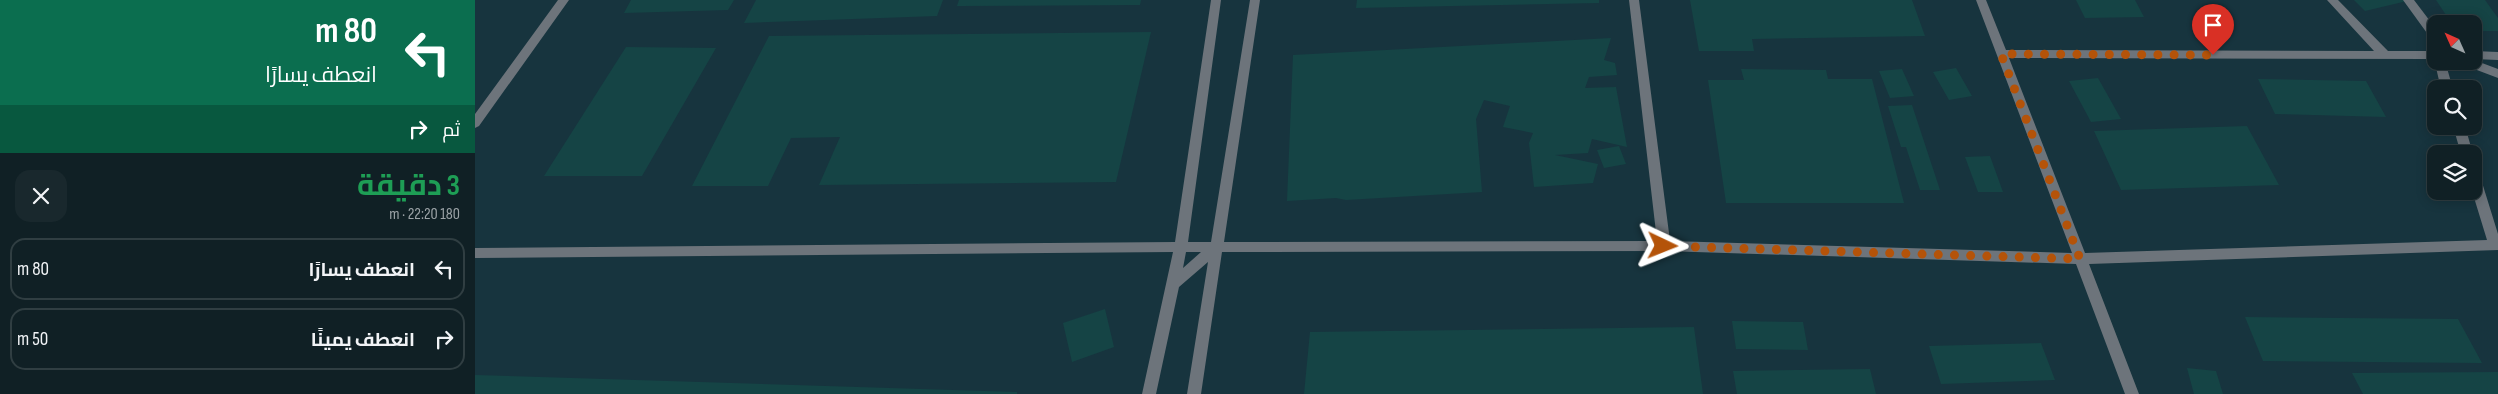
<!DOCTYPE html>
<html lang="ar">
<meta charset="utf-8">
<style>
body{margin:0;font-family:"Sofia Sans Condensed",Cairo,sans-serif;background:#19282d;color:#f1f3f6;direction:rtl;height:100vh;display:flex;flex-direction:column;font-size:19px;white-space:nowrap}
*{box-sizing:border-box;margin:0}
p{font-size:16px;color:#9ca3a7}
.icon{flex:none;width:28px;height:28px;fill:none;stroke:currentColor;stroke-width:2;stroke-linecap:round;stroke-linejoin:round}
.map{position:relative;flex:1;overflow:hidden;direction:ltr}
.drawer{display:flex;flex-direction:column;background:#102025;width:475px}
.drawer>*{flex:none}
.top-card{background:#0b6e4f;color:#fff;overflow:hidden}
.needle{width:32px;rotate:315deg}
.tools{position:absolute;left:1952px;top:15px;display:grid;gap:10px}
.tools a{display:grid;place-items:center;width:55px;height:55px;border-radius:10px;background:#102025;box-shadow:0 2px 12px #0003,0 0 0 1px #303e42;font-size:25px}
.pin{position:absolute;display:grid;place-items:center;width:42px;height:42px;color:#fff;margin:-51px -21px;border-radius:50% 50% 50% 0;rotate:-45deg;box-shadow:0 0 5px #0007}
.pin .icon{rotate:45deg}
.me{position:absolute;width:55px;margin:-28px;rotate:92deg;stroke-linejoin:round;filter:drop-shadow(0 0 4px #0008)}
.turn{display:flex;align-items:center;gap:18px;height:105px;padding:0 15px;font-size:22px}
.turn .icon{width:65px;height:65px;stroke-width:2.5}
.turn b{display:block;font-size:35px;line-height:42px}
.then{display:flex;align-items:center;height:48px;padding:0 15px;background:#0003;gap:10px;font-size:19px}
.round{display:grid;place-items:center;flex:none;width:52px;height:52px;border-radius:15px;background:#19282d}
.summary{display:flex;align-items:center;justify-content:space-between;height:85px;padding:0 15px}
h1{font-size:30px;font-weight:700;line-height:38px;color:#1e9e55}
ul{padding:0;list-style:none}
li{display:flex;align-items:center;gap:15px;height:62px;margin:0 10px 8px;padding:0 5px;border:2px solid #303e42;border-radius:15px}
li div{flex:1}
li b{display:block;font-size:19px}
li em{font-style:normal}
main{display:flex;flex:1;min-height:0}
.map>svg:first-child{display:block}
</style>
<main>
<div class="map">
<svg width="2023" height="394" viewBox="0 0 2023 394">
<rect width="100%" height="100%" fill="#152a31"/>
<path fill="#17343e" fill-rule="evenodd" d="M0,0H2023V394H0ZM1961,24H1999V61H1961ZM1961,89H1999V126H1961ZM1961,154H1999V191H1961Z"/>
<path fill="#154445" d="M156,0H259L253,10L149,13Z
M281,0H468L462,16L269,23Z
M484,0H666L665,5L482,6Z
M882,0H1124V3L881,8Z
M1215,0H1437L1450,36L1277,39L1279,51H1224Z
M1601,0H1660L1669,17L1610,18Z
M1879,0H1932V1L1890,11Z
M1961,0H2010L2023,18V31H1999V24H1977Z
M676,32L641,182L344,185L365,137L316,138L293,186H217L294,36Z
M1136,38L1129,60L1140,63L1142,75L1114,77L1110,88L1141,87L1152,147L1117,139L1113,153L1080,155L1123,164L1118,183L1059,187L1054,143L1058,133L1028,127L1035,106L1009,100L1001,119L1007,192L871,200L861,198L812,201L818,55Z
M151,47L241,48L167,176H69Z
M1481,68L1497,96L1474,100L1458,72Z
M1266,69L1351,70L1353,79H1397L1429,203H1251L1233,80H1269Z
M1427,69L1439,96L1415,98L1404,71Z
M1623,78L1646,119L1616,122L1594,81Z
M1783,79L1891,81L1911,117L1800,114Z
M1437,105L1465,190H1445L1431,147H1426L1413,106Z
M1772,126L1804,185L1646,190L1619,131Z
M1144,146L1151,164L1129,168L1122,150Z
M1515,156L1528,192H1503L1490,157Z
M630,309L639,347L597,362L588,323Z
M1770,317L1983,319L2007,363L1788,361Z
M1257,321L1328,322L1333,350L1261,349Z
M1219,327L1228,394H829L835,332Z
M1566,343L1580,380L1466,384L1454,346Z
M1712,368L1741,371L1748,394H1719Z
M1395,369L1401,394H1262L1258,371Z
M2023,372V394H1888L1877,373Z
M0,375L542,392V394H0Z"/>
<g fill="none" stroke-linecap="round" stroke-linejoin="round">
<path fill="#6d747b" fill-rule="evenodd" d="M83,0H94L4,126L0,128V114Z
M736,0H746L713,242H736L775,0H785L749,242L1182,241L1154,0H1164L1195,241L1597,253L1501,0H1511L1531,50L1899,51L1852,0H1863L1913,51H1961V61H1970L1978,89H1966L1959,59L1534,58L1610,253L2012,240L1997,191L1999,171L2003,173L2005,176L2023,234V250L1614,264L1664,394H1650L1601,264L1189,251L747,252L726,394H712L733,262L704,287L681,394H667L698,252L0,258V248L700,242ZM711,252H726L708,268Z
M1928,0H1939L1961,29V41L1957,40Z
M1999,51L2023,52V60L1999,59Z
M1999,60L2023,69V78L1986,64L1984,61Z
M1978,126H1990L1998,154H1986Z"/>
</g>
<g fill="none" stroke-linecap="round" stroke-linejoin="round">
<path stroke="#b45309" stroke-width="9" stroke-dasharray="0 16.2" d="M1188,246L1605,259L1526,54L1738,55"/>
</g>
</svg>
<div class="tools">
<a><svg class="needle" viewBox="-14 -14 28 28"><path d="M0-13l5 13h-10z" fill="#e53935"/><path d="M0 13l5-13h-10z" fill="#9ca3a7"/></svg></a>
<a><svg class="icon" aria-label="search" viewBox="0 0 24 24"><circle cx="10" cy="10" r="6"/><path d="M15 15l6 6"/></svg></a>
<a><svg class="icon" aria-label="layers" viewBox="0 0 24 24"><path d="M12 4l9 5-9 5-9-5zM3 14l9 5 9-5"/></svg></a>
</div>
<div class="pin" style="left:1738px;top:55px;background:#d93025"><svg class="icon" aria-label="arrive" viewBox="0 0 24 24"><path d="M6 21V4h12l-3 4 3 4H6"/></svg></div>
<svg class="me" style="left:1188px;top:246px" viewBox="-20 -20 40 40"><path d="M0-17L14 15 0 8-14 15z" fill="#b45309" stroke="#fff" stroke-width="4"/></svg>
</div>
<section class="drawer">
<div class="top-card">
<div class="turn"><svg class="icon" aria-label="left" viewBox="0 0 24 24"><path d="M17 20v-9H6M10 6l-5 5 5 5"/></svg><div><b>80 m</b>انعطف يسارًا</div></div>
<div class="then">ثم<svg class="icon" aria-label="right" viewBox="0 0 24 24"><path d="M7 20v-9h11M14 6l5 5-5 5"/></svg></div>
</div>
<div class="summary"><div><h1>3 دقيقة</h1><p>180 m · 22:20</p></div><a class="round"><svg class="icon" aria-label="close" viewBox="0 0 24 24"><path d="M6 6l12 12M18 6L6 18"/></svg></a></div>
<ul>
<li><svg class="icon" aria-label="left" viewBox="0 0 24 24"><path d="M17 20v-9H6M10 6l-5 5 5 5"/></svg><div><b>انعطف يسارًا</b></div><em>80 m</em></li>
<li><svg class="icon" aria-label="right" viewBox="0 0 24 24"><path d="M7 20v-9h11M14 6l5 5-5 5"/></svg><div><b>انعطف يمينًا</b></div><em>50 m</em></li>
</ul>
</section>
</main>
